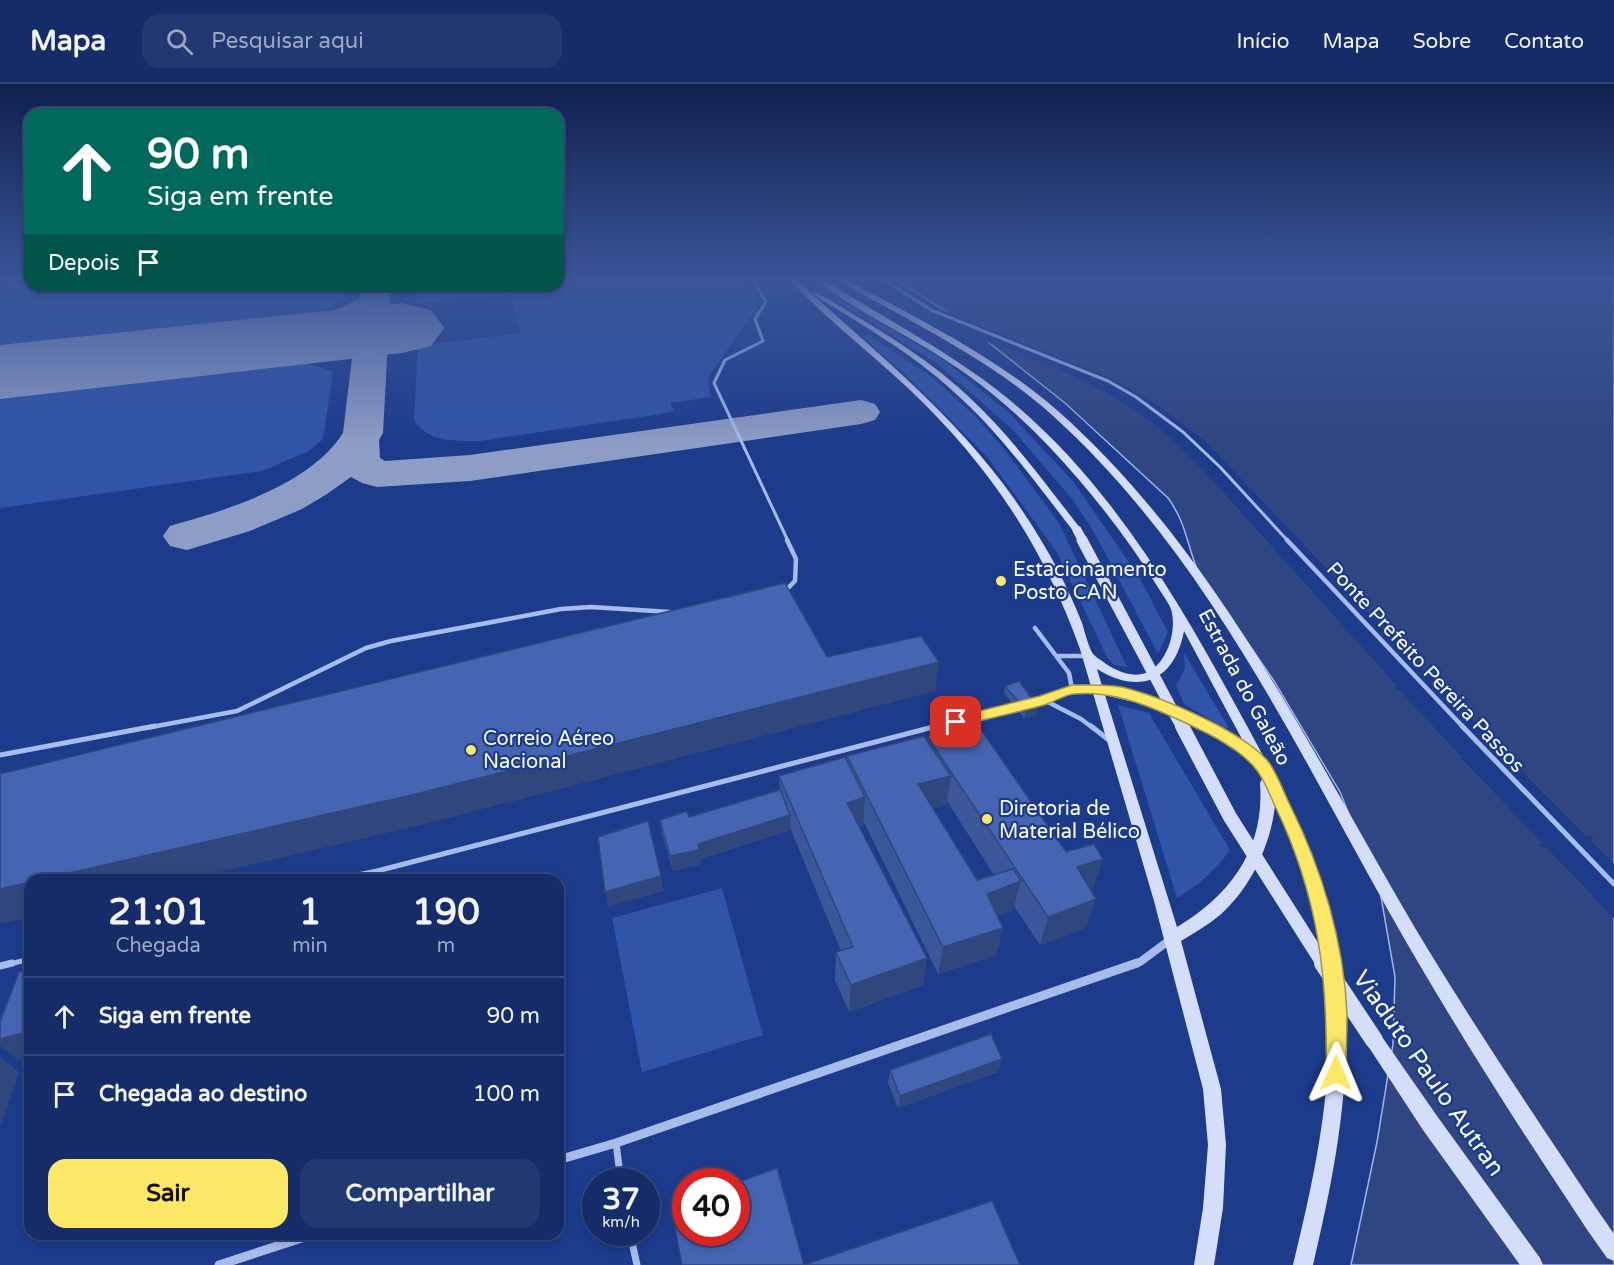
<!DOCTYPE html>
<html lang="pt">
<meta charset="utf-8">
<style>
body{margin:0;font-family:"Varela Round",sans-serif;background:#223871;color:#f1f3f6;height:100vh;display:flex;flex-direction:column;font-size:22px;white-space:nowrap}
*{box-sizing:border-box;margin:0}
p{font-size:20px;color:#9da7c0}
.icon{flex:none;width:33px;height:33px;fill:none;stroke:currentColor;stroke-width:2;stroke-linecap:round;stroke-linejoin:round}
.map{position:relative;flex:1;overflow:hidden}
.sheet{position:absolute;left:24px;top:790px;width:540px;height:366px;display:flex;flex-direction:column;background:#152c68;border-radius:18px;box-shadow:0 3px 9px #0003,0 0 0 2px #34487c}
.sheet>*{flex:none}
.guide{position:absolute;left:24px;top:24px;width:540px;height:183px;border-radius:18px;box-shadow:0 3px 9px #0003,0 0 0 2px #34487c;background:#00695c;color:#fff;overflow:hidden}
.speed{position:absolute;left:582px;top:1084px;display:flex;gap:12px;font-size:30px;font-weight:700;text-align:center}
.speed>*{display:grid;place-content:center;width:78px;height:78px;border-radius:50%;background:#152c68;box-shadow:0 3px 9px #0003,0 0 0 2px #34487c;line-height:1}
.speed small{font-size:15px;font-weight:400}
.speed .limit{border:9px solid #d22;background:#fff;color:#111}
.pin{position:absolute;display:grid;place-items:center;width:51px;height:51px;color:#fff;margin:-26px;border-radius:12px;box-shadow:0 3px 9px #0006}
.me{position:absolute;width:66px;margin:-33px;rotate:1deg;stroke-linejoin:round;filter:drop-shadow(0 0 4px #0008)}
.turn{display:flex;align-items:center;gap:21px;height:126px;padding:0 24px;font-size:27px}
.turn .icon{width:78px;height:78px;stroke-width:2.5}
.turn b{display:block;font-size:42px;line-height:51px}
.then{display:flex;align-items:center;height:57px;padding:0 24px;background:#0003;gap:12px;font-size:22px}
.eta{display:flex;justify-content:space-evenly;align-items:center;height:102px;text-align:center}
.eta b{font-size:36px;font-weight:700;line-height:42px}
.cta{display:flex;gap:12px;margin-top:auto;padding:12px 24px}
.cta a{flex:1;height:69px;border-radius:18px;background:#fce866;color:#111;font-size:24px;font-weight:700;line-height:69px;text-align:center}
.cta a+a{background:#223871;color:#f1f3f6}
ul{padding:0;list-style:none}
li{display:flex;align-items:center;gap:18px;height:78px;padding:0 24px;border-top:2px solid #34487c}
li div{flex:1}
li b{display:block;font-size:22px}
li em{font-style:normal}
header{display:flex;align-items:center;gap:36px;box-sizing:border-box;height:84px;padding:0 30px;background:#152c68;border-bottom:2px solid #34487c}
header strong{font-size:28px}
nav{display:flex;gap:33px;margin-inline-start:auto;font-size:21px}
.search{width:420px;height:54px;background:#223871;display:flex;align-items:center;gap:15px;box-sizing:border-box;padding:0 21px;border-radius:18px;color:#9da7c0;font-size:22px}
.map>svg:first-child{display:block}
</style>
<header>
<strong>Mapa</strong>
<div class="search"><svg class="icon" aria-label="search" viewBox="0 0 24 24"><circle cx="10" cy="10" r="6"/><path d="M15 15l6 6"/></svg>Pesquisar aqui</div>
<nav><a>Início</a><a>Mapa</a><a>Sobre</a><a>Contato</a></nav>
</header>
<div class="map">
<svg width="1614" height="1181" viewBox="0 0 1614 1181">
<rect width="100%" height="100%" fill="#1c3b8b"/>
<path fill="#3054a8" d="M558,195H740L755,207L759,216L757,223L709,292L708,299L711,313L670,319L674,328L479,357C455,357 425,358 414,335L418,262L521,249L510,211L416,219L417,201H558Z
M800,195H816L874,235L942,275L1008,328L1073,397L1139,493L1168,548L1158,570L1094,448L1072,415L1013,346L938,280Z
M30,197V201H345V214C330,229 306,231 286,234L0,265V200Z
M869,251L933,294L976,333L1005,366L1059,439L1127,583L1114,581L1107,573L1056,467L988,374L908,293L862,252Z
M284,279C302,279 317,280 333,288L323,355L309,367L262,387L0,424V311Z
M1184,569L1229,644H1224L1184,620L1176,601L1185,585Z
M1118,621L1149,629L1230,766C1215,787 1200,800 1177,814Z
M722,804L763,951L642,988L612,834Z"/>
<path fill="#304682" stroke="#9bb5ee" stroke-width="1.5" d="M896,195H1614V1181H1351L1377,1058L1393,960L1395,893L1380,807L1340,708L1274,597L1197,485C1186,457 1186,439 1168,414L1065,319L968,242Z"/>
<path fill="#1c3b8b" d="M942,226L1110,294L1158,321L1204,356L1412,574L1437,599H1440L1443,601L1440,602L1504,669L1511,672L1508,673L1586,752L1590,751L1594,755L1590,756L1614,780V834L1546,763H1542L1538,760L1542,758L1465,678L1459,675L1462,674L1400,606H1396L1394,603L1397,602L1207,390L1169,352L1138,328L1113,312L1059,285L977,254L938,227Z"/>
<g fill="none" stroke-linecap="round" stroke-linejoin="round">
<path fill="#8e9dc5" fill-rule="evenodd" d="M361,201H391L383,349L379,356L380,374L385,377L470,371L861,316L875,320L880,328L875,336L861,340L470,397L377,403L362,399L351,393L327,410L302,425L250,447L187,466L170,462L163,452L170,442C227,426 310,401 343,349L356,241C325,255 249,278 217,270L212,263L217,256L292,241L328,229L359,215Z"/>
<path fill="#8e9dc5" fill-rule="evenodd" d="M402,219L431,226L444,244L431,262L402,269L0,315V261Z"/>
<path stroke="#a8bcec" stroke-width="3" d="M750,195L753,196L766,218L755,235L763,257L725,276L714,299L788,457
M883,195L931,226L1108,297L1136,313L1183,348L1220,383L1288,457"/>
<path stroke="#a8bcec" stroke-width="4.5" d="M1287,456L1464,644
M785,507L795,497L796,475L787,456
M1035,544L1069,589L1072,605
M1057,572H1088
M1044,616L1081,635L1093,644
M1030,619L1072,605L1097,606
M146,644L237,627L366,564L391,557L561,525L591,523L670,528
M931,644L1019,621"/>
<path stroke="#a8bcec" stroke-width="5" d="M1091,642L1110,657
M1462,642L1614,800
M0,671L155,642
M377,787V796
M334,796L377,787L937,642
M6,881L30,875"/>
<path stroke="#a8bcec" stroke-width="7" d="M0,882L12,879
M616,1059L621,1098
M630,1149L637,1181"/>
<path stroke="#a8bcec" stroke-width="8" d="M1132,881L1140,878L1171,855"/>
<path stroke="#a8bcec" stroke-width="9" d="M558,1076L616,1059L1137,879
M219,1181L314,1150"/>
<path fill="#d4def9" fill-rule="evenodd" d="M789,195H795C872,265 955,330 1015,416C1031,439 1046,463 1059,488C1067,504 1075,521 1082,539C1085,548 1088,562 1093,570C1096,573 1099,575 1102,577C1115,587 1133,595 1148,588C1167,578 1176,549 1172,529C1171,522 1164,513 1159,505C1136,467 1109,431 1080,397C1040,350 996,308 944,275C903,248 853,226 816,195H823C888,237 959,272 1018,323C1112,404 1176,512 1235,620C1285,711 1336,803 1344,909C1352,1001 1334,1092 1313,1181H1293C1318,1079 1340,974 1323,868C1315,817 1296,768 1275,721C1271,761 1250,805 1220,831C1208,841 1194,849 1181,857L1221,1005L1226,1061L1223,1124L1214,1181H1194L1203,1124L1208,1061L1203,1005L1154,817L1080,565C1043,462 989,381 910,306C870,268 826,235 789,195ZM1184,547L1243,657C1200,630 1153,609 1102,602L1097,585C1140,612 1175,596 1184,547ZM1105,611L1154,623L1197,642L1254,679L1262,695L1260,699C1265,764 1231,811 1177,843Z
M838,195H845C918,235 995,272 1058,327C1207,459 1299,643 1397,813C1443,893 1493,969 1544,1046C1567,1080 1590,1116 1614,1150V1177L1607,1174L1588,1147C1518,1042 1450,936 1388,826C1291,653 1202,466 1052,331C1009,292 958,263 908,235C885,222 859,210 838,195Z
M814,209H818C866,238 916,266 958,303C1005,344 1042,395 1080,444V448H1074C1036,399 1000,349 954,308C912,269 862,241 814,211Z
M1374,948L1380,950L1437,1032L1540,1174L1543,1181H1520L1423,1046L1368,962L1365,956L1368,950Z"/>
<path stroke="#d4def9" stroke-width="9" d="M1077,446L1083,457"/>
<path stroke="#d4def9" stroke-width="11" d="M1082,456L1182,644"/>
<path stroke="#d4def9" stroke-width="14" d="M1182,642L1230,733L1324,881"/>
<path stroke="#d4def9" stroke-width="18" d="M1323,879L1374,956"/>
</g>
<path fill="#3b5799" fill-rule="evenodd" d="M1005,602L1036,631L1024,634L1004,609Z
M927,652L1066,768L1103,775L1093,804L1090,805L1096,815L1085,844L1040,861L1014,822L1013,826L998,832L1003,844L996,871L938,890L864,738L863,742L859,743L923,901L849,928L835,896L836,868L841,867L791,746L700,775L701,780L673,787L662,750L660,736L689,733L780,706L779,692L847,677V672L927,656ZM947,717L994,791L977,796L933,724L946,721Z
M890,986L998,988L898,1024L888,999Z"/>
<path fill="#30477d" d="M939,578L935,607L429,739L185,796H38Z
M1038,623L1036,631L1024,634L1026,626Z
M951,692L946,721L915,729L918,700Z
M865,713L863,742L845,747L847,719Z
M790,731L791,746L700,775L701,780L673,787L670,772L698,760Z
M1103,775L1093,804L1067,812L1077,783Z
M661,792L664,807L608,823L605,808Z
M1021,797L1013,826L980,839L987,810Z
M30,798V833L0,840V805Z
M1096,815L1085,844L1040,861L1048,833Z
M1003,844L996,871L938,890L943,863Z
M927,874L923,901L849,928L851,901Z
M30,947V973L18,976L0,962V955Z
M0,973L19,988L0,1044Z
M1002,975L998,988L898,1024L900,1012Z"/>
<path fill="#4565b2" stroke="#30477d" stroke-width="1.5" d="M785,499L827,573L921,552L939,578L416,710L38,796H30V798L0,805V690Z
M1019,597L1038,623L1026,626L1005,602Z
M977,640L1066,768L1094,760L1103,775L1077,783L1096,815L1048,833L927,652Z
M924,652L951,692L918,700L977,796L1013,785L1021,797L987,810L1003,844L943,863L847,672Z
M845,673L865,713L847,719L927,874L851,901L836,868L853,863L779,692Z
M780,706L790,731L698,760L699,766L670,772L660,736L687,727L689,733Z
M648,737L661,792L605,808L598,753Z
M30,885V947L0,955V938L19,888Z
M991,950L1002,975L900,1012L890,986Z
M777,1084L804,1181L992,1117L1020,1181H682L671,1123L686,1117V1149H736V1099Z"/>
<linearGradient id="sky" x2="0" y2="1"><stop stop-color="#0f204c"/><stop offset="0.54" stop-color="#3a5598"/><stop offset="1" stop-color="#3a5598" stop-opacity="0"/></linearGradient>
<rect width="1614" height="360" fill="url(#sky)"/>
<path fill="#fce866" stroke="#a49742" stroke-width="1.5" d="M1072,601C1088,601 1106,600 1122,603C1162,613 1240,646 1267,676C1277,688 1283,707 1290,721C1322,785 1344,858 1347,930C1347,950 1346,969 1346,989L1343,996L1336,999L1329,996L1326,989C1328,892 1318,812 1276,724C1270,712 1264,694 1255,684C1235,660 1202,647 1175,634C1142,619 1111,607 1074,610C1064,611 1054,618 1044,621C1015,629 985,635 956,643L949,638L951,634L1040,612Z"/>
<g fill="#fce866" stroke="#1c3b8b" stroke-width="2">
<circle cx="1001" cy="497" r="6"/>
<circle cx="471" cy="666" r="6"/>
<circle cx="987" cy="735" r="6"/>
</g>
<g text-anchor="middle" stroke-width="4.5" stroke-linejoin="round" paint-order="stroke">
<g font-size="20" fill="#fff" stroke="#1c3b8b" text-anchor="start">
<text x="1013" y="492">Estacionamento<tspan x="1013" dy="23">Posto CAN</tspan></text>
<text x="483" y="661">Correio Aéreo<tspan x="483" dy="23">Nacional</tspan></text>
<text x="999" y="731">Diretoria de<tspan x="999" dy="23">Material Bélico</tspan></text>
</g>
<g font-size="20" fill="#fff" stroke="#1c3b8b">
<text transform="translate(1426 583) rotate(47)" y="7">Ponte Prefeito Pereira Passos</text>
<text transform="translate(1245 603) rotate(62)" y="7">Estrada do Galeão</text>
</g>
<g font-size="24" fill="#fff" stroke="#1c3b8b">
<text transform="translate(1429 989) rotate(55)" y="8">Viaduto Paulo Autran</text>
</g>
</g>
</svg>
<div class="speed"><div>37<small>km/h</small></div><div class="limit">40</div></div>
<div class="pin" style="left:956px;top:638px;background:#d93025"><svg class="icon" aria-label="arrive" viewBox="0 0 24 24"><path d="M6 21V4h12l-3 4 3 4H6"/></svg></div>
<svg class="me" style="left:1336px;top:989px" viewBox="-20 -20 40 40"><path d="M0-17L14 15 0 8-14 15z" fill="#fce866" stroke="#fff" stroke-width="4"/></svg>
<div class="guide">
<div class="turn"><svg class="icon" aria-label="ahead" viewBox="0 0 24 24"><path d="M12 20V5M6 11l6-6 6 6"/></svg><div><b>90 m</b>Siga em frente</div></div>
<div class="then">Depois<svg class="icon" aria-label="arrive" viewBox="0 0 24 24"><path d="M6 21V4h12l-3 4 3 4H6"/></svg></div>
</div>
<section class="sheet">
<div class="eta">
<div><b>21:01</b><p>Chegada</p></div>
<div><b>1</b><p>min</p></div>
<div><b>190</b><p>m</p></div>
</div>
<ul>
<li><svg class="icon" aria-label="ahead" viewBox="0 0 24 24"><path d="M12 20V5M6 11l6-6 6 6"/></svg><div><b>Siga em frente</b></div><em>90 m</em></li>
<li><svg class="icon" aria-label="arrive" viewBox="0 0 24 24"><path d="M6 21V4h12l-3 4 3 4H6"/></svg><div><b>Chegada ao destino</b></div><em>100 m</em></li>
</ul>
<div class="cta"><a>Sair</a><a>Compartilhar</a></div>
</section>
</div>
